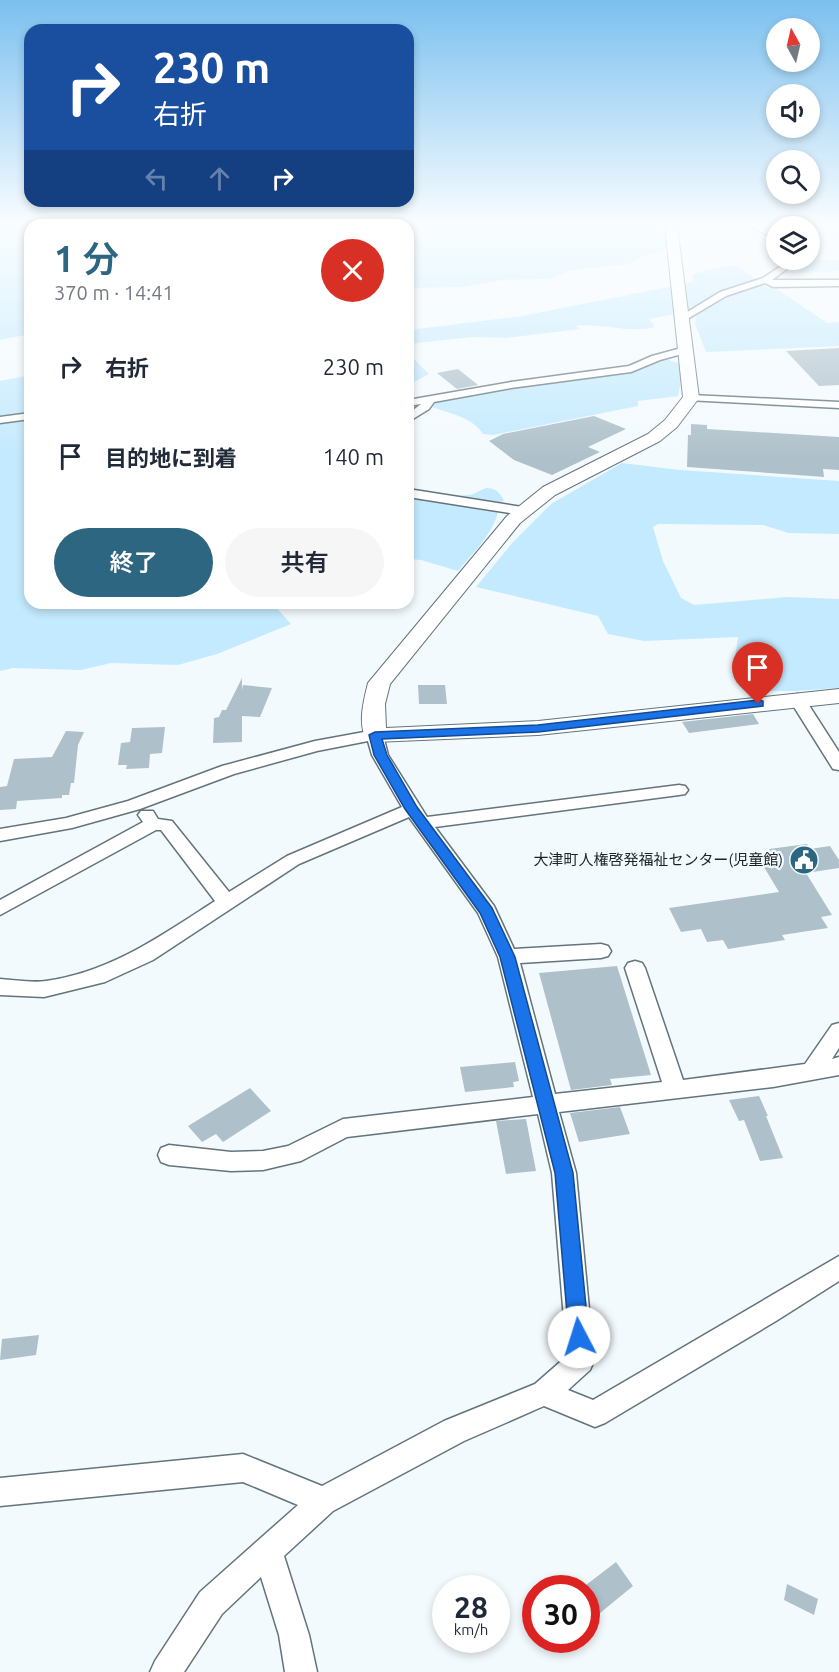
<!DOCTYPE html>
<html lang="ja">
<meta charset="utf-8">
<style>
body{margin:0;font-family:Ubuntu,"Noto Sans JP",sans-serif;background:#f6f6f7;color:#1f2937;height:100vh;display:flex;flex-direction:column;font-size:22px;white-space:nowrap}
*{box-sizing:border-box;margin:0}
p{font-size:20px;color:#747a83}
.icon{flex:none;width:33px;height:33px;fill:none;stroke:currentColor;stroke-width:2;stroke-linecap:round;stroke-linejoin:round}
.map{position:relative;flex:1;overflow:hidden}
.details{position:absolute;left:24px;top:219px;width:390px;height:390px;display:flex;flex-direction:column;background:#fff;border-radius:18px;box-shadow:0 3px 9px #0003}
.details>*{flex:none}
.hud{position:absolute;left:24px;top:24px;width:390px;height:183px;border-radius:18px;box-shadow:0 3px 9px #0003;background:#1a4fa0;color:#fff;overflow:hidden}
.needle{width:39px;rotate:352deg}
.tools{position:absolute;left:766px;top:18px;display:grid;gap:12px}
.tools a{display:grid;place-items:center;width:54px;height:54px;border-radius:50%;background:#fff;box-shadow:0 3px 9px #0003;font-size:30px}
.speed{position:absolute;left:432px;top:1575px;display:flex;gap:12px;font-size:30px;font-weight:700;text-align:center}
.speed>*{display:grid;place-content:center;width:78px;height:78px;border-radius:50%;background:#fff;box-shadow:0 3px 9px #0003;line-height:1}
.speed small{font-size:15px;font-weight:400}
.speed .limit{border:9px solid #d22;background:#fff;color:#111}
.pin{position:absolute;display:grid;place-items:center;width:51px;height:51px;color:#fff;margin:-62px -26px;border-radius:50% 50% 50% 0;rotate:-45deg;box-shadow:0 0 6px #0007}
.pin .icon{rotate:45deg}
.me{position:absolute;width:66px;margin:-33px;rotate:355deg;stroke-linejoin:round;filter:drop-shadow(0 0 4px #0008)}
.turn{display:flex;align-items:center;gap:21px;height:126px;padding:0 30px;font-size:27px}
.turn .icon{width:78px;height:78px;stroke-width:2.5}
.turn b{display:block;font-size:42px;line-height:51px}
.lanes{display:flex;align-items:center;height:57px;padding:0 30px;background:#0003;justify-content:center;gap:30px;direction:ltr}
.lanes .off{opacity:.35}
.round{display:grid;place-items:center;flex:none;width:63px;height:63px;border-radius:32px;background:#f6f6f7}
.head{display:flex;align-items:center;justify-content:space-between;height:102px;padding:0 30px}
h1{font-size:36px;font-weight:600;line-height:45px;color:#2d6680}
.primary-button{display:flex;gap:12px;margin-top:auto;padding:12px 30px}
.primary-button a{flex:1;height:69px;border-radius:36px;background:#2d6680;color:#fff;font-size:24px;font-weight:600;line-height:69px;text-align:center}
.primary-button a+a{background:#f6f6f7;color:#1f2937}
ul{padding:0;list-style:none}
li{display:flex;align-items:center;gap:18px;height:90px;padding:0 30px}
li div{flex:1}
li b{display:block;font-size:22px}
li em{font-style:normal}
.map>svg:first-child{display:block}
</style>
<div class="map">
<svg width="839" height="1672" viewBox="0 0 839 1672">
<rect width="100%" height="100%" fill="#f3fafe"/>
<path fill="#c3eafe" d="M0,226H30V334L0,340Z
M408,226H600L616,230L657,226L665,239V251L642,257L629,264L572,270L549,279L502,280L462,287L408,288V246L430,236L416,229L408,230Z
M801,260H839V271L782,274Z
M737,265L764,286L774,287L827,323L839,322V346L706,352L695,324L696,316L675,314L649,319L655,327C628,334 602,322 576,326L580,329L506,338L473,337L408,344V330L522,316L693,282V274L714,268Z
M408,353L429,374L411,384H408Z
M666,359L680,364L681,381L678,396L638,401V406L493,435L483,434C473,417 448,413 429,406L443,400L636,369L649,362Z
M30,375V603H272L291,624L217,654L178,665L111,663L81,670L13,668L0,671V381Z
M622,463L680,470L839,481V534L789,533L763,525L658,524L653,527L663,561L681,598L694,605L787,597L839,599V688L794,691H752L734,664L738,637L644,641L608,634L598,616L476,587L513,542L551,504Z
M486,488C496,488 499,492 504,500C497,506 499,513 495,521C487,540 471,555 458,571L421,560L408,559V490L446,496L471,495Z"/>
<path fill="#aec0ca" d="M839,348V385L819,386L786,351Z
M458,369L478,385L457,389L437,373Z
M594,416L626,429L588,447L600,452L552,475L514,460L489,441L503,434Z
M691,424L707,425V429L839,437V470L823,469L824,477L687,467L688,435H691Z
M242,678V690L243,685L272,688L260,717L242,716V742L213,743L214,718L219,717L222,710H226Z
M418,685H445L447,704H419Z
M753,714L759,724L689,733L682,722Z
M165,727L162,753L150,754L149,768L126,769L127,765H118L121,743L130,742L132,728Z
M66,731L84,732L78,745L74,783H71L69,795H62V798L17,801L16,809L0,810V787L7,786L14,759L52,757Z
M807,844L810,849L830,846L839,860V868L806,873L832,915L821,917L828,928L782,935L785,940L728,949L723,940L707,942L701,929L681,932L669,908L779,892L758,857L773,855L769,849Z
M617,966L651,1075L610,1079L612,1085L571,1090L539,973Z
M515,1062L519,1081L513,1082L514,1087L465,1092L460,1067Z
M250,1088L271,1111L223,1142L216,1134L202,1142L188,1126Z
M759,1096L768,1116H766L783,1158L760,1161L744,1120L739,1121L729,1100Z
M620,1107L630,1134L579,1142L570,1113Z
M526,1119L536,1171L506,1174L496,1121Z
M39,1335L36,1355L0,1360L2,1339Z
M616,1562L633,1586L594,1618L586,1607V1585Z
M787,1584L818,1599L814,1615L784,1600Z"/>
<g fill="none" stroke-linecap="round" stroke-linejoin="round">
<g stroke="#63747c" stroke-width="3">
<path id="street" d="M750,226H760L777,234V240Z
M790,260H799L772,280H839V286L773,287L765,283L726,296L684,321L676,319L720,292L763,278Z
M685,347L689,348V352L660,360L631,372L511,388L434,402L429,409L408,422V414L421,404L408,406V400L511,382L629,366L652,356Z
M691,395L839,402V408L687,400V396Z
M30,413V419L0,423V417Z
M408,489L522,507L528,511L522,515L408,497Z
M797,694L803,696L839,752V770L833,769L789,699Z
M375,730L383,735L388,755L427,817L679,785L685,786L688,790L685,794L679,795L435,827L494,906L514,949L601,944L608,946L611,951L608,956L601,958L520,963L555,1094L662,1082L625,968L628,963L635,961L642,963L645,968L683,1080L805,1064L832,1025L839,1023V1048L832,1059L839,1057V1075L773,1087L559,1112L576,1173L594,1361L590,1370L568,1390L593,1400L839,1256V1281L776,1321L605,1423L595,1427L544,1406L464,1441L333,1511L284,1556L309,1635L317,1672H285L279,1635L261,1577L222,1614L184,1672H150L155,1661L200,1592L298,1505L243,1482L0,1506V1478L243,1454L322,1486L444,1421L535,1384L567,1356L552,1173L538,1114L347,1137L301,1161L263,1170L231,1171L169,1165L161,1162L158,1155L161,1148L169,1145L231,1152L263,1151L288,1146L343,1119L533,1097L498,957L478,913L409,817L299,864L153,960L105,982L44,997L0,995V979C15,980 32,983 46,981C111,972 162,935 215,901L161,830H156L0,915V900L143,822L138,815L141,811H153L158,819L172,821L229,892L287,856L402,807L372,755L368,741L317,751L234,774L140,809L72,828L0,841V829L66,818L128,801L222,766L315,741Z"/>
</g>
<g stroke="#63747c" stroke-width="2">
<path id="secondary" d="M665,226H677L699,398L677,427L660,441L555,495L520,523L390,684L385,704L386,728L538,721L839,689V703L538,735L375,742L367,740C357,725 364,699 368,683L507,516L543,487L648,434L665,420L683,397Z"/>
</g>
<use href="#street" fill="#fff" fill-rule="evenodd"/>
<use href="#secondary" fill="#fff" fill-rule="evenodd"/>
</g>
<linearGradient id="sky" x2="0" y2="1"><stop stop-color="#7bc0ef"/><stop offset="0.49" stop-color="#fafdff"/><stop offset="1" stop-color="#fafdff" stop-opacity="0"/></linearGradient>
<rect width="839" height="460" fill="url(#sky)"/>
<path fill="#1a73e8" stroke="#114b97" stroke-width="1.5" d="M758,700L763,701V706L538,732L382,739L387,755L417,807L492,908L515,957L573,1173L589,1337L586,1344L579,1346L572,1344L569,1337L555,1173L500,957L480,913L405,809L374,755L369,735L375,732L538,725Z"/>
<defs>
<g id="civic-disc" transform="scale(1.5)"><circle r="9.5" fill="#2d6680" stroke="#f3fafe"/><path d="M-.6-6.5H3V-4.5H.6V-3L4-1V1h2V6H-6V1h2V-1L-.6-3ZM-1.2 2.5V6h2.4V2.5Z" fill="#fff"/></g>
</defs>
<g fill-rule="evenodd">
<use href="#civic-disc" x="804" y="860"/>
</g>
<g text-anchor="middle" stroke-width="4.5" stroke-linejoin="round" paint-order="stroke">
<g font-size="15" fill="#1c2326" stroke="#f3fafe" text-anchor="end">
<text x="783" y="865">大津町人権啓発福祉センター(児童館)</text>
</g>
</g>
</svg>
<div class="tools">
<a><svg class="needle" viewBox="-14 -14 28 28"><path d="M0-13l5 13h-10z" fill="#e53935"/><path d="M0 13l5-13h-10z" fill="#747a83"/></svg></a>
<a><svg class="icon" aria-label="sound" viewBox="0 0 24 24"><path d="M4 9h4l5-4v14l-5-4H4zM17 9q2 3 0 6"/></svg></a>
<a><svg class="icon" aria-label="search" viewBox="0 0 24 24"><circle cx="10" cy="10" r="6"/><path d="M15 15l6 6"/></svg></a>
<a><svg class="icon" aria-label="layers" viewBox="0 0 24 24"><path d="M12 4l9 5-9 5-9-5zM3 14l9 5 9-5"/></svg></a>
</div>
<div class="speed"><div>28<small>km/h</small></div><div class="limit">30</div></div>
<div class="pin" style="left:758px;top:704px;background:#d93025"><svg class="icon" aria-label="arrive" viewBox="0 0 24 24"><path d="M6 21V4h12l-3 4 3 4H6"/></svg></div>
<svg class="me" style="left:579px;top:1337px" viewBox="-20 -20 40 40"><circle r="19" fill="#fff"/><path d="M0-13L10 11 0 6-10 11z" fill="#1a73e8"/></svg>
<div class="hud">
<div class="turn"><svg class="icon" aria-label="right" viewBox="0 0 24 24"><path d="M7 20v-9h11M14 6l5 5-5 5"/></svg><div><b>230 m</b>右折</div></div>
<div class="lanes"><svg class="icon off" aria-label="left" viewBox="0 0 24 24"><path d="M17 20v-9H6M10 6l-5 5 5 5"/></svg><svg class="icon off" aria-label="ahead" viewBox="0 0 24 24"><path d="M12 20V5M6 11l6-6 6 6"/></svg><svg class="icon" aria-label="right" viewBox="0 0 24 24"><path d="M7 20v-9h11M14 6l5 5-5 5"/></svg></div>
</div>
<section class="details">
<div class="head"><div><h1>1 分</h1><p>370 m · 14:41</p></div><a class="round" style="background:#d93025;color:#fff"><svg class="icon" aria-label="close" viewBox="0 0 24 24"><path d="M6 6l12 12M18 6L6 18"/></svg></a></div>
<ul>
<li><svg class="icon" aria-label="right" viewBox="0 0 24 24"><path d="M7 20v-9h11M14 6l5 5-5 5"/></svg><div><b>右折</b></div><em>230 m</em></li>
<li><svg class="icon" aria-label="arrive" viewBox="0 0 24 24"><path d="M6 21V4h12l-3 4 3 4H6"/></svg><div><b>目的地に到着</b></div><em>140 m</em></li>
</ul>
<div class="primary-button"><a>終了</a><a>共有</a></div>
</section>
</div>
